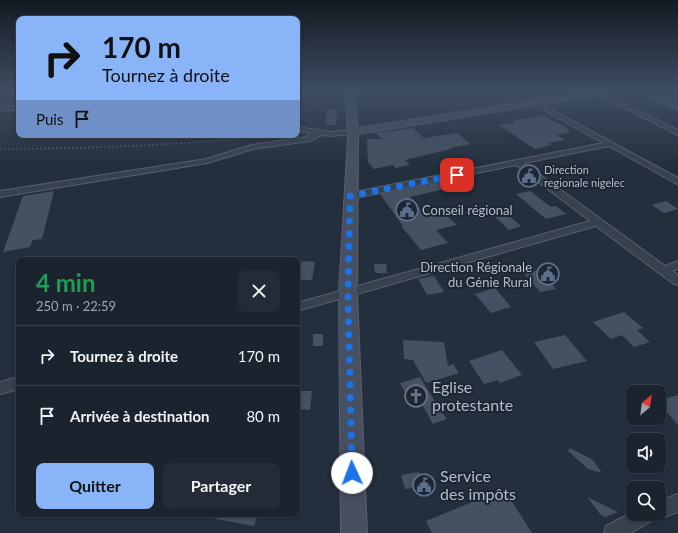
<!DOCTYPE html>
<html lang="fr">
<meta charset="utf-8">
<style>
body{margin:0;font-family:Lato,sans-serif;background:#242b36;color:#f1f3f6;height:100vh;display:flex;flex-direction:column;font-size:15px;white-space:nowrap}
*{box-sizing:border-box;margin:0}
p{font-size:13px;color:#a0a4aa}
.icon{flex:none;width:22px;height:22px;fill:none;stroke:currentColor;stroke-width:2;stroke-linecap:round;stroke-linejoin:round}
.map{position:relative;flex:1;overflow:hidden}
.panel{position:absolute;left:16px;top:257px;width:284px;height:260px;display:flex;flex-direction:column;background:#1b232e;border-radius:8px;box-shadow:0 2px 6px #0003,0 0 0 1px #39404a}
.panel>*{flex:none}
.hud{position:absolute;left:16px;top:16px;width:284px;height:122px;border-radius:8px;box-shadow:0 2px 6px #0003,0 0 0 1px #39404a;background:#8ab4f8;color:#111;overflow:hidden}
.needle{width:26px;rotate:29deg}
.buttons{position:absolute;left:626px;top:385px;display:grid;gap:8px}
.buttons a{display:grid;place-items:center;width:40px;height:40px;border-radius:8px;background:#1b232e;box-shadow:0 2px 6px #0003,0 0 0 1px #39404a;font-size:20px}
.pin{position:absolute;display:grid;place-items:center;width:34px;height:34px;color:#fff;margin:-17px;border-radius:8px;box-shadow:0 2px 6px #0006}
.me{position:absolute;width:44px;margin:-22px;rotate:358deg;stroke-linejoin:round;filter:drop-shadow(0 0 3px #0008)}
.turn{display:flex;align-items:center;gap:14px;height:84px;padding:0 20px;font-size:18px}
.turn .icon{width:52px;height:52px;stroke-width:2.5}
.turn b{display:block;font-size:28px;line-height:34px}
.then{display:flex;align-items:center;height:38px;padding:0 20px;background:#0003;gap:8px;font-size:15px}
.round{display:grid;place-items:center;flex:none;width:42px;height:42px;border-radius:8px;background:#242b36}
.headline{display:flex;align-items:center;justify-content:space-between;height:68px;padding:0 20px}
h1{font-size:24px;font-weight:700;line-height:30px;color:#1e9e55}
.action{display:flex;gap:8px;margin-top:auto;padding:8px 20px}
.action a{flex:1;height:46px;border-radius:8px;background:#8ab4f8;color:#111;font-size:16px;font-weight:700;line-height:46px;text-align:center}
.action a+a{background:#242b36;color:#f1f3f6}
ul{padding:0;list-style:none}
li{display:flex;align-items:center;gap:12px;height:60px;padding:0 20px;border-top:1px solid #39404a}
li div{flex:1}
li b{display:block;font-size:15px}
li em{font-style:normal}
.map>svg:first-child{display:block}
</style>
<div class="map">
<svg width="678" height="533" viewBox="0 0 678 533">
<rect width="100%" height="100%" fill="#242f3e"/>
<path fill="#455162" d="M667,94L678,98V111L645,97Z
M327,109H337L336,125H326Z
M544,116L569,129L566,130L570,132L557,135L565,140L548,143L552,145L535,149L499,125L515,123L512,121L520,119Z
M413,128L424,138L457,133L471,144L450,148L451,149L405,160L410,165L395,168L393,165L374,169L368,162L367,139H381L376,133Z
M450,180L457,186L410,197L425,215L442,211L457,225L436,230L448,243L421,250L401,226H403L380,194Z
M54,191L42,239L33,240L30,247L3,252L23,196Z
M530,191L551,207L556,206L566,214L546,219L516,194Z
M666,201L678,209L664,213L652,205Z
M503,211L521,226L509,230L491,213Z
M302,261L315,262L312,280H297V268H300Z
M374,264H386L387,273H375Z
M539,270L556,289L540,292L524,273Z
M434,276L444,292L427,295L418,279Z
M495,288L511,307L491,313L475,294Z
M624,312L643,328L637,330L650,342L634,347L622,335L611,339L593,322Z
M313,334H323V346H313Z
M565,335L587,361L553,369L534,342Z
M403,340L444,342L448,366L453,364L459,373L426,383L413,360L404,359Z
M502,350L522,375L500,383L498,380L484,384L469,361Z
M420,377L439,408L447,419L433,424L419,399L410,402L400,383Z
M297,391H312L310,410L297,409Z
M678,395V425L659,403V400Z
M570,448L593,460L602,473L588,469L568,451Z
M419,472L424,486L405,489L401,475Z
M504,489L532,533H432L426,521Z
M587,497L618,512L605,517L600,514Z
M215,514H258L254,526L215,519Z"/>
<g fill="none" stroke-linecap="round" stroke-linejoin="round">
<g stroke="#565f6c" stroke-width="2">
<path id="street" d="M594,92H601L678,130V135Z
M531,101H535L678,178V184L675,183L609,146L524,163L665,266L678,261V269L672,271L678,275V285L674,284L596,226L297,311V303L590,221L516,165L350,199L345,196L350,193L603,143L531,103Z
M19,105V109L0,111V107Z
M297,127L331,132L353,130L357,132L353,134L331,136L321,135L310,141L253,149L207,163L0,197V191L206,159L252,145L305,137L312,133L297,131Z
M19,377V389L0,394V382Z
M678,494V512L659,519L655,517L653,520L631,533H604L606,526L633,512V514H659V501Z"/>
</g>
<g stroke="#565f6c" stroke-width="2">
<path id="secondary" d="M346,92H354L358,128L586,92H605L601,95L358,134L357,293L367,533H341L339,293L348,137Z"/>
</g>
<path stroke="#44595c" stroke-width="1.5" stroke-dasharray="2 2" stroke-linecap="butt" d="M0,149C84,149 167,145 250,138"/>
<use href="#street" fill="#38414e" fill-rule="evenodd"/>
<use href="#secondary" fill="#465061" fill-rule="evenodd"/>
</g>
<linearGradient id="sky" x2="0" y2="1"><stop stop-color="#141a22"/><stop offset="0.55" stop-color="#3f4d63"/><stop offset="1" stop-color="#3f4d63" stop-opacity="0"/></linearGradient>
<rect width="678" height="166" fill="url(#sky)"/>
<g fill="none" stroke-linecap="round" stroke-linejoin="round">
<path stroke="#1a73e8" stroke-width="7" stroke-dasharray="0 12.6" d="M352,473L348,293L350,196L457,175"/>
</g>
<defs>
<g id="civic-ring" transform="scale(1.15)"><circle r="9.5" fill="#1d2633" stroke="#5c6f8a" stroke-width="1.5"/><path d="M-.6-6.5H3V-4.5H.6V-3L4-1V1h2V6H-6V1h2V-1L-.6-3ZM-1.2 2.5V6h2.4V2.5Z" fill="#5c6f8a"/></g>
<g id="church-ring" transform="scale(1.15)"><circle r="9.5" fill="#1d2633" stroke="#6b7280" stroke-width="1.5"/><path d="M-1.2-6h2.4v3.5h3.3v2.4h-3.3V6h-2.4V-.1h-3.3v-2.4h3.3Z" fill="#6b7280"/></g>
</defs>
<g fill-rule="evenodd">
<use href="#civic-ring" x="529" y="176"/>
<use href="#civic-ring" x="407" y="210"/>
<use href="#civic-ring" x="548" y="274"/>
<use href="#church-ring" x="416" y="396"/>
<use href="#civic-ring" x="424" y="485"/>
</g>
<g text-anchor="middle" stroke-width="4" stroke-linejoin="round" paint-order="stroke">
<g font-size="11" fill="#b4bcc9" stroke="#1d2633" text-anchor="start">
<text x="544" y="174">Direction<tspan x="544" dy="13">regionale nigelec</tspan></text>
</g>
<g font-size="13" fill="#b4bcc9" stroke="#1d2633" text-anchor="start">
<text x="422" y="215">Conseil régional</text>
<text x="532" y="272" text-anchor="end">Direction Régionale<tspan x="532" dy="15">du Génie Rural</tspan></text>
</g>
<g font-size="16" fill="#b4bcc9" stroke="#1d2633" text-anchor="start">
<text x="432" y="393">Eglise<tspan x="432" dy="18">protestante</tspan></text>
<text x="440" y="482">Service<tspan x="440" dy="18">des impôts</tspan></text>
</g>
</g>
</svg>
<div class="buttons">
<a><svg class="needle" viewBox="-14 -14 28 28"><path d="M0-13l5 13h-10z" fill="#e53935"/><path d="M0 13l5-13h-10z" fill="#a0a4aa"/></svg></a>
<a><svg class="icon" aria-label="sound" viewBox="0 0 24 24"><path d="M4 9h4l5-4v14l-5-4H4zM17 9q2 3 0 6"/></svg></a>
<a><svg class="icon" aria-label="search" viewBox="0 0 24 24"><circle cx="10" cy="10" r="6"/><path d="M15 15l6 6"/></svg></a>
</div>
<div class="pin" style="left:457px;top:175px;background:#d93025"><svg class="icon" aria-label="arrive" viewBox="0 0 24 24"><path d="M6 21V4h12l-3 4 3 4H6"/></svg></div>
<svg class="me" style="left:352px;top:473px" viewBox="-20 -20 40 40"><circle r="19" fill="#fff"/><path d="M0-13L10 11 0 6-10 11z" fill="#1a73e8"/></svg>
<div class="hud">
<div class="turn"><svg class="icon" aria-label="right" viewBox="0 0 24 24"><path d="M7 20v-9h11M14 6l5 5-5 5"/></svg><div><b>170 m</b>Tournez à droite</div></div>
<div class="then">Puis<svg class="icon" aria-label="arrive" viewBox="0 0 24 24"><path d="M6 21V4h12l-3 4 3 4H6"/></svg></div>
</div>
<section class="panel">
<div class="headline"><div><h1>4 min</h1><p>250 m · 22:59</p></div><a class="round"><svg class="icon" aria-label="close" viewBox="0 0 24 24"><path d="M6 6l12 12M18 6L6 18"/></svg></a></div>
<ul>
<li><svg class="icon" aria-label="right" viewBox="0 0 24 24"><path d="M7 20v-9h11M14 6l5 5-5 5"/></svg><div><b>Tournez à droite</b></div><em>170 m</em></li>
<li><svg class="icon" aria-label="arrive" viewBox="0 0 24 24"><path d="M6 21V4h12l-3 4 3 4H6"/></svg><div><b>Arrivée à destination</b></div><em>80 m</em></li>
</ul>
<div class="action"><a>Quitter</a><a>Partager</a></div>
</section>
</div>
